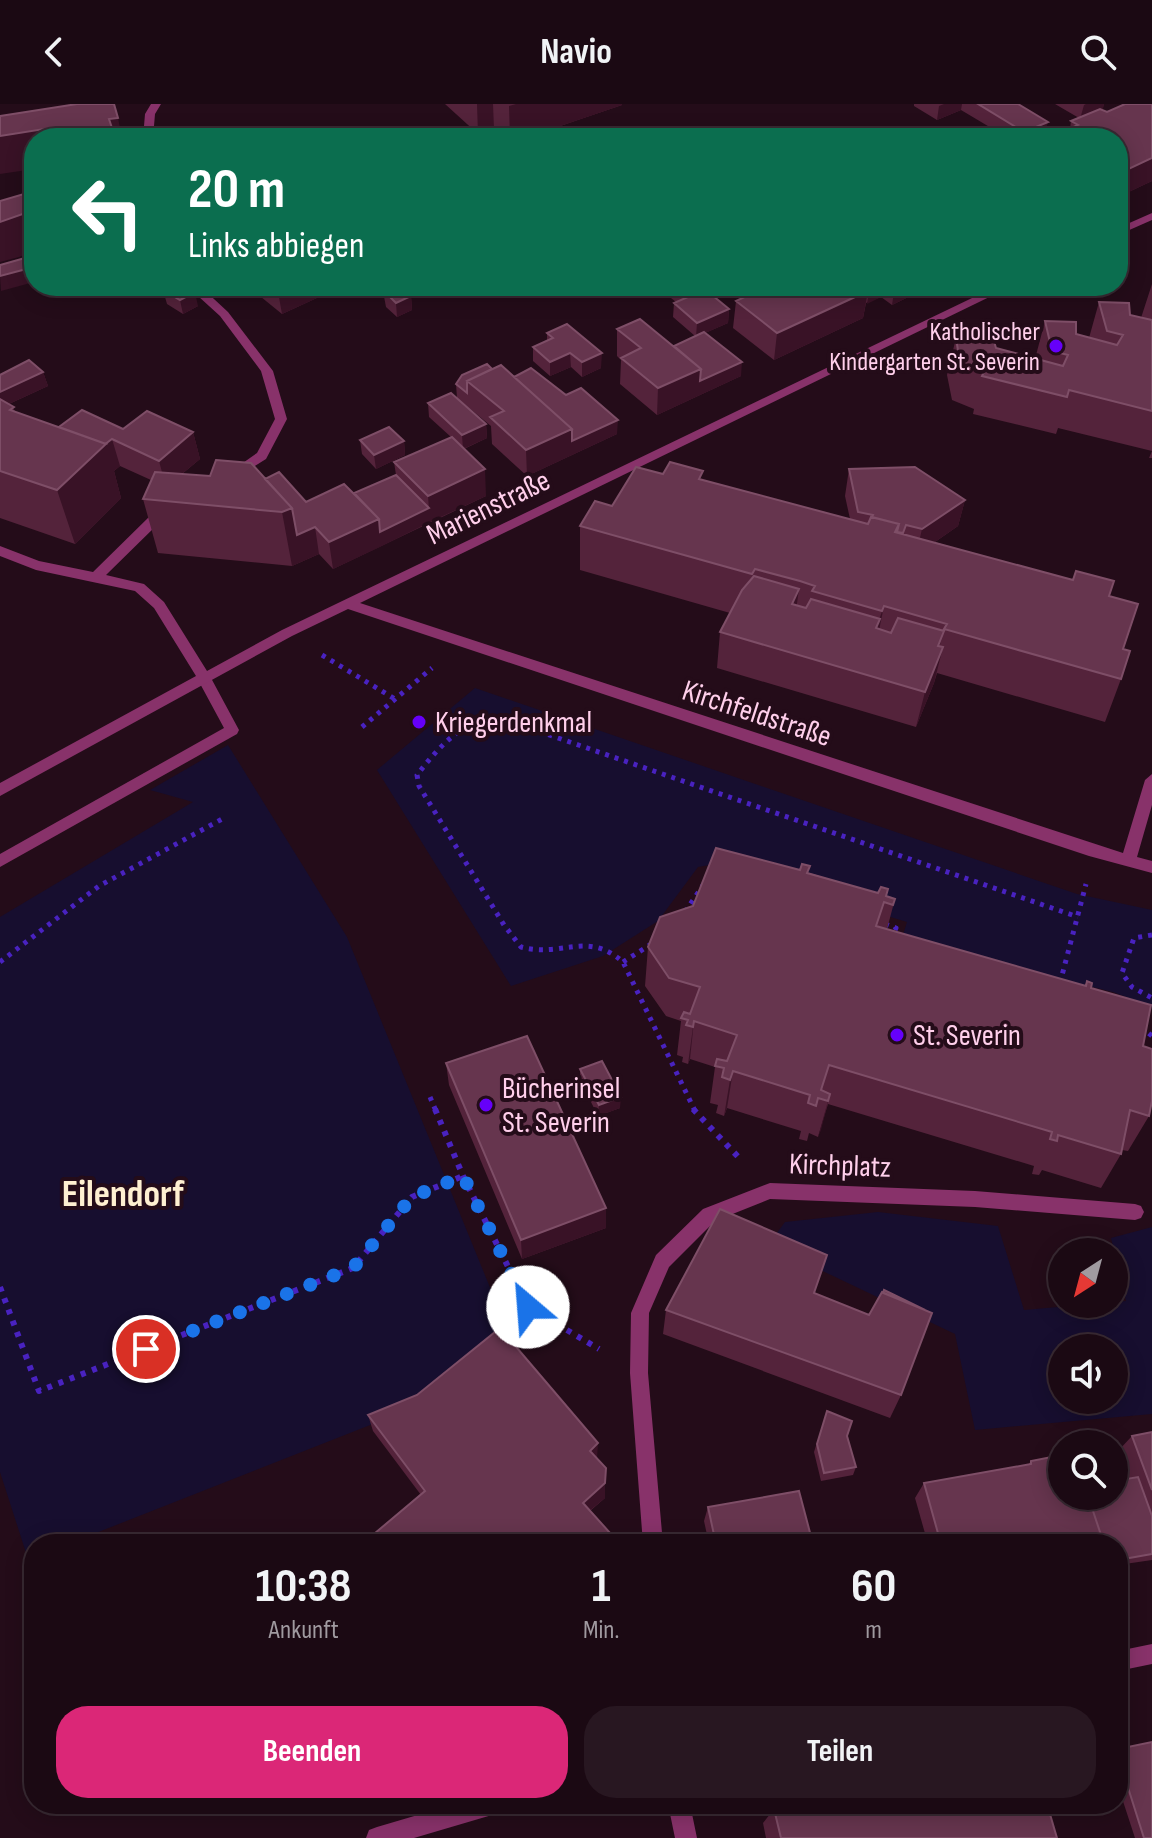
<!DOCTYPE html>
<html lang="de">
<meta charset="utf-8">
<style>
body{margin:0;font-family:"Sofia Sans Condensed",sans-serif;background:#281721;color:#f1f3f6;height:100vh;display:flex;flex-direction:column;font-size:30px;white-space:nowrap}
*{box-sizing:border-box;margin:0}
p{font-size:26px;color:#a09aa0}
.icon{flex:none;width:44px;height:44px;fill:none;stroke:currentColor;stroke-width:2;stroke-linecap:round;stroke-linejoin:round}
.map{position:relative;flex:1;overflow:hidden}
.drawer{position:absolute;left:24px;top:1430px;width:1104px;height:280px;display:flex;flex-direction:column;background:#1b0913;border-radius:32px;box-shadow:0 4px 20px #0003,0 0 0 2px #392a33}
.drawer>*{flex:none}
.hud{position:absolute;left:24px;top:24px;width:1104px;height:168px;border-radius:32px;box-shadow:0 4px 20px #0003,0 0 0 2px #392a33;background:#0b6e4f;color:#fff;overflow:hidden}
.needle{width:52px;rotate:216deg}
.controls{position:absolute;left:1048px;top:1134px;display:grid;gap:16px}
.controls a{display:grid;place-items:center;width:80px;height:80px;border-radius:50%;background:#1b0913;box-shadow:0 4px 20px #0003,0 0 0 2px #392a33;font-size:40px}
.pin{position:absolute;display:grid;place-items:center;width:68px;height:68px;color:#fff;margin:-34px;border:4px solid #fff;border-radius:50%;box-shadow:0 2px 8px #0007}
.me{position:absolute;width:88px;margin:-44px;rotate:333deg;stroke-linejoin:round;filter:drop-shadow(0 0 6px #0008)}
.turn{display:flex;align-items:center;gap:28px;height:168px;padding:0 32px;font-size:36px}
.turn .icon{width:104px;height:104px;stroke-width:2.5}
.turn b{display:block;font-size:56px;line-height:68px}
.eta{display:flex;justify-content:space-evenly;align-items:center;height:136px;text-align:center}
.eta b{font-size:48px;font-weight:700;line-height:56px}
.action{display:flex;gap:16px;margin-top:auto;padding:16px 32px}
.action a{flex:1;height:92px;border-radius:32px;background:#db2777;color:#fff;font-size:32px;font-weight:700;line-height:92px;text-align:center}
.action a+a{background:#281721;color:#f1f3f6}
header{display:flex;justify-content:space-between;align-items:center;height:104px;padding:0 32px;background:#1b0913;font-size:36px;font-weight:700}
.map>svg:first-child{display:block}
</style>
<header><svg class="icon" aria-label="back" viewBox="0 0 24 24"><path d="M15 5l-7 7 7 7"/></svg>Navio<svg class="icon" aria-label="search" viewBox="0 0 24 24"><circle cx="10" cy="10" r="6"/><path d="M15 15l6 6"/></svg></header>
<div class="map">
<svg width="1152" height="1734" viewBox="0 0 1152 1734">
<rect width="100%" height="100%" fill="#240c19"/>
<path fill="#170e2f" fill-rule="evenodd" d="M475,584L1077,790L1152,806V903L1113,888L901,837L907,818L715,760L698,763L658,817L603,852L511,882L377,666Z
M228,641L347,833L509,1230L421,1301L68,1440H34V1453L28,1455L0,1368V813L193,698L150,686Z
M878,1108L998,1122L1024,1206L1126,1197L1111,1134L1152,1123V1310L975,1326L955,1230L768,1141L785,1118ZM1062,1244H1114V1296H1062Z"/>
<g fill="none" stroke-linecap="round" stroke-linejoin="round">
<path stroke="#4922c0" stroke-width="5" stroke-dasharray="4 6" stroke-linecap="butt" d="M322,551L395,595
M362,623L432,564
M685,808L706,777
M885,820L896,824L892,833
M1152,831L1134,834L1122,869L1132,883L1152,894
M0,858L99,782L224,714
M623,858L653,839
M1060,879L1086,780
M1141,923L1152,932
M430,993L436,1007
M695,1007L623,858C587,826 563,854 521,843L504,821L419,682L417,671C438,644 461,617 497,613L1078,813"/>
<path stroke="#4922c0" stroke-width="6" stroke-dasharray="5 7" stroke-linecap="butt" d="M435,1005L463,1072L528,1203L599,1245
M693,1005L742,1057
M0,1183L39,1287L353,1164L412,1093L463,1072"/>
<path fill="#88326a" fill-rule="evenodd" d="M151,0H161L155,10L153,34H143L145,10Z
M204,569L211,574L239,626L237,630L0,763V750L224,624L197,574Z"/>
<path fill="#88326a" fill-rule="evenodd" d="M1152,109V116L1118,131V124Z
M187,182H200L228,208L273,267L287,315L266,355L234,375L228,371L230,368L257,349L275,315L261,267L220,212Z
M997,182H1012L360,499L1123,749L1145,676L1152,670V701L1137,753L1152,757V769L1089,752L348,505L292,532L0,692V679L196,572L154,504L135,487L36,466L0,452V442L39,457L93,468L150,412L160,406H170V412L160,418L106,471L144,480L164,498L207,567L282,526Z
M770,1079L975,1087L1135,1100L1141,1102L1144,1108L1141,1114L1135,1116L975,1103L770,1095L715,1117L669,1163L649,1209L648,1269L663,1440H643L630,1269L631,1209L656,1151L703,1105Z
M1152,1540V1560L1118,1567V1547Z
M455,1700H503L500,1708L492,1711L414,1734H366L369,1726L377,1723Z
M668,1700H690L697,1734H675Z"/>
</g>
<path fill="#54233b" d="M445,0H622V1L525,34H504L494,25L478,30Z
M914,0H1018L1044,32L1039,34H1008L961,6L937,16L914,2Z
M1055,0H1104L1102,6L1152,77L1118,93V34L1070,25L1071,17L1079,14Z
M1152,180V354H1149L1152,347L1058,324L1056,330L973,310L974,305L952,296L947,271L956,234L1035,255L1045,217L1076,230L1089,234L1099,198L1130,211L1141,214Z
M250,182H343L282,210L250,184Z
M382,182L411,192L412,206L397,213L386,203Z
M672,182H701L729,205L728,219L705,229L741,272L657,311L620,280L621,256L617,252V225L674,242L695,232L673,213L674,199L676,198L671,194Z
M768,182H931L892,201L881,193L866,199L863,214L774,256L733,224L736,197Z
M163,186L198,202L183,210L167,200Z
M547,229L601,264L582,273L571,263L550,272L533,257V243L547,236Z
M492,265L566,291L617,330L527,372L492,340L491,322L457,294L456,280Z
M43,268L48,282L9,300L16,308L59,324L193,328L200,355L182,370L265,375L306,398L354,389L396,371L394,358L451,333L429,313L428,299L486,320L487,334L464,345L486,392L333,465L319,450L292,462L158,449L143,395L151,376L120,362L114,367L121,394L75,440L0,414V271Z
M360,336L404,337L405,351L376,365L362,350Z
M849,365L965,396L958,422L935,438L1109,492L1123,545L1121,575L1105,618L937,569L934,579L916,623L717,564L720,528L730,509L580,466V422L663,370L703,376L850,415L845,392Z
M800,766L895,795L887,825L1084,882L1087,877L1091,884L1143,942L1149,1012L1128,1047L1122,1046L1121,1050L1101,1084L1042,1066L1039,1071L1032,1070L1034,1062L828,1000L818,1033L809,1029L807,1037L799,1035L801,1027L727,1004L724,1012L716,1009L718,1001L710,999L715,963L690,955L688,960L682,958L683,953L677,951L681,917L666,912L645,882L648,843Z
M446,959L606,1124L522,1155L449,981Z
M580,965L620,1004L598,1012L580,976Z
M666,1206L901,1291L890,1314L663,1230Z
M827,1307L847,1332L856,1363L853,1371L821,1377L814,1348Z
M368,1311L597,1355L605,1394L590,1407L620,1440H378L374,1430L421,1391L373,1327Z
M1152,1328V1456L1118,1461V1440H928L915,1394L924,1379L1028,1361L1031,1357L1062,1392L1128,1375L1118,1347L1132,1332Z
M708,1403L813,1440H709L704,1417Z
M1118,1645L1152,1734H1135L1118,1682Z
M774,1705L1057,1734H766L763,1719Z"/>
<path fill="#391226" d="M477,0H493L494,25L478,30Z
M516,0H622V1L525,34H510L509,2Z
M944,0H962L961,6L937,16L939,2Z
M1086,0H1104L1103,5L1080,15L1084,1Z
M118,14L122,34H113L109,15Z
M1048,18L1044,32L1039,34H1023L1024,28Z
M44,25L46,34H34V65L0,70V32Z
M1152,54V77L1118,93V70Z
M34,106V147L19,153L0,158V118Z
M30,164L34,178L1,187L0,172Z
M277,182H343L282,210Z
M870,182H883L881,193L867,200Z
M895,182H931L892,201Z
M868,187L863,214L774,256L777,229Z
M195,188L198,202L183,210L180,196Z
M411,192L412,206L397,213L396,199Z
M729,205L728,219L696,233L697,219Z
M570,249L571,263L550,272V258Z
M602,249L601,264L582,273V258Z
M742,258L741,272L657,311L658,284L701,265Z
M43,268L48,282L0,304V288Z
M618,316L617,330L527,372L526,346L572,325Z
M486,320L487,334L463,345L462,331Z
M193,328L200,355L166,383L159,357Z
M112,335L120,362L114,367L121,394L75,440L57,386L85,357Z
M404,337L405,351L376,365L374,351Z
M485,365L486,392L430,418L428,392Z
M965,396L958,422L916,451L922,425Z
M292,404L315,423L319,450L292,462L282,408Z
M429,404L430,418L382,442L380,428Z
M379,415L382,442L333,465L329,438Z
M799,485L794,521L792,500Z
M884,502L875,546L876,524Z
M942,533L933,568L943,543L934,579L916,623L925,588Z
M694,917L690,955L688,960L693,923Z
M733,967L727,1004L724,1012L730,976Z
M830,990L821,1026L818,1033L828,997Z
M621,993L620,1004L598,1012L599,1001Z
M606,1104V1124L522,1155L521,1136Z
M598,1339L597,1355L590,1347Z
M605,1379V1394L582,1413L583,1399Z"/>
<path fill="#66354e" stroke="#7e4e67" stroke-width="2" d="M77,0H114L118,14L109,15L114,30L113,34H49L44,25L0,32V12Z
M978,0H1018L1048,18L1024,28Z
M1125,0H1152V54L1118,70V34H1049L1078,21L1071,17L1100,5L1107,8Z
M34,87V106L0,118V97Z
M25,154L30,164L0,172V161Z
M170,182H188L195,188L180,196L163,186Z
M383,182H400L411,192L396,199L385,188Z
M674,182H701L729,205L697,219L674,199L688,193Z
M768,182H860L868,187L777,229L736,197Z
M1099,198L1129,199L1130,211L1152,216V307L1069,286L1067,293L982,272L984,268L960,259L956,234H993L996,244L1063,262L1068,251L1052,247L1045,217L1076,218V230L1117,241L1123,231L1107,227Z
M640,215L701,265L658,284L621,254L641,244L617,225Z
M567,220L602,249L582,258L570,249L550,258L533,243L553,234L547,229Z
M704,228L742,258L700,277L701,265L674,242Z
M29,256L43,268L0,288V271Z
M487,260L492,265L467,277V289L456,280L462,271Z
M501,261L572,325L526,346L490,313L504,307L467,277Z
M531,264L566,291L581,284L618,316L572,337V325L514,273Z
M451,289L486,320L462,331L428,299Z
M0,295L14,303L10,306L106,340L57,386L0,367Z
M82,306L123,325L147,307L193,328L159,357L112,335L104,341L106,340L59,323Z
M389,323L404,337L374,351L360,336Z
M452,333L485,365L428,392L394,358Z
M216,356L251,359L292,404L282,408L143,395L155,368L210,372Z
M670,358L703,367L699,375L868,420L871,413L899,420L895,428L1073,476L1076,467L1114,477L1109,492L1138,500L1123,545L1130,547L1121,575L944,525L947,520L884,502L882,507L812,487L815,482L800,477L755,465L752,470L580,422L595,397L612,402L636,363L663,370Z
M915,363L965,396L922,425L906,421L903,429L897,428L899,420L872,413L873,411L858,408L849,365Z
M279,368L306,398L344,380L379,415L329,438L315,423L297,431L292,404L265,375Z
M396,371L429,404L380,428L379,415L354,389Z
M754,472L799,485L792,500L806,504L811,495L880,515L876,524L891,529L898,514L944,527L938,542L943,543L925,588L720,528L742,486Z
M716,744L800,766L802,760L810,762L807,769L878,789L881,783L888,785L886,792L895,795L893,801L884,798L876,822L1086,882L1087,877L1092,879L1091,884L1151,901L1143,942L1152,945V997L1149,1012L1130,1006L1121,1050L1058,1031L1057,1037L1050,1035L1052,1028L829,961L821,986L830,990L828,997L818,994L816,1002L808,999L810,991L733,967L730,976L722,973L724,964L715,962L717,955L727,957L737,931L694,917L693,923L686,921L688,916L681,914L684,908L690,910L700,883L669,874L648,843L660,813L693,802Z
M527,932L606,1104L521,1136L446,959Z
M602,957L621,993L599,1001L580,965Z
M720,1105L827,1151L814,1189L869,1211L882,1188L932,1209L901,1291L666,1206Z
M884,1186L925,1206L883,1189Z
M500,1224L598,1339L590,1347L606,1364L605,1379L583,1399L620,1440H381L374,1430L425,1387L368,1311L417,1291Z
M827,1307L852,1317L847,1332L856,1363L824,1369L817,1340Z
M1152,1328V1386L1132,1332Z
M1062,1351V1392H1088L1104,1440H941L924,1379L1031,1360V1357Z
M1138,1373L1152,1412V1450L1118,1456V1440H1104L1088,1392H1114V1377Z
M799,1387L813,1440H716L708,1403Z
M1152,1638V1734H1144L1118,1652V1645Z
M800,1700H1047L1057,1734H781L774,1705Z"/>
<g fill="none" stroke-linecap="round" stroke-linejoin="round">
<path stroke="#1a73e8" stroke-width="14" stroke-dasharray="0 25.2" d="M146,1245L353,1164L412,1093L463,1072L528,1203"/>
</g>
<g fill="#6600fa" stroke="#240c19" stroke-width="3">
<circle cx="1056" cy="242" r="8"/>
<circle cx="419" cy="618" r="8"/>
<circle cx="897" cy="931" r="8"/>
<circle cx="486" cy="1001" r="8"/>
</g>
<g text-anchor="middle" stroke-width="8" stroke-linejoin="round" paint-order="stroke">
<g font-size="26" fill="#ffcfeb" stroke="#240c19" text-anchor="end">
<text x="1040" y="236">Katholischer<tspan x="1040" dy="30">Kindergarten St. Severin</tspan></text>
</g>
<g font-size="30" fill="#ffcfeb" stroke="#240c19">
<text transform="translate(488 403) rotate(-26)" y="10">Marienstraße</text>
<text transform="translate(757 609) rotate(18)" y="10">Kirchfeldstraße</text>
<text transform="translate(840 1061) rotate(2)" y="10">Kirchplatz</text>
</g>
<g font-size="30" fill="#ffcfeb" stroke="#240c19" text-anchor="start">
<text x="435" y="628">Kriegerdenkmal</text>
<text x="913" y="941">St. Severin</text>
<text x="502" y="994">Bücherinsel<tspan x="502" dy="34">St. Severin</tspan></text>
</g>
<g font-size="38" font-weight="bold" fill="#fff0d1" stroke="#240c19">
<text x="123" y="1102">Eilendorf</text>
</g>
</g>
</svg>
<div class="controls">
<a><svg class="needle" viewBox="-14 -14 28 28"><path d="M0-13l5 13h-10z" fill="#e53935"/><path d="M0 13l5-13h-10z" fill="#a09aa0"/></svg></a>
<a><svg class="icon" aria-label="sound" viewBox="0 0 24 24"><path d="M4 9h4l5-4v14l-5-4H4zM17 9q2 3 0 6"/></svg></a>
<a><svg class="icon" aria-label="search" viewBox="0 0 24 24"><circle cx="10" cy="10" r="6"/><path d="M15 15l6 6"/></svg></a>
</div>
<div class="pin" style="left:146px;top:1245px;background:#d93025"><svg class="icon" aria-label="arrive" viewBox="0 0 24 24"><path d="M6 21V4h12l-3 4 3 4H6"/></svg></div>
<svg class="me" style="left:528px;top:1203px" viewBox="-20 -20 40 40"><circle r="19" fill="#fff"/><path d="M0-13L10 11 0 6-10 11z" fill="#1a73e8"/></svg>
<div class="hud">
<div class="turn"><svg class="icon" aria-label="left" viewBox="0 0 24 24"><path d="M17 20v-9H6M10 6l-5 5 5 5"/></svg><div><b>20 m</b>Links abbiegen</div></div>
</div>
<section class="drawer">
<div class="eta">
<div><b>10:38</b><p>Ankunft</p></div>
<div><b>1</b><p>Min.</p></div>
<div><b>60</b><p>m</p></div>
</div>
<div class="action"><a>Beenden</a><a>Teilen</a></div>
</section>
</div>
